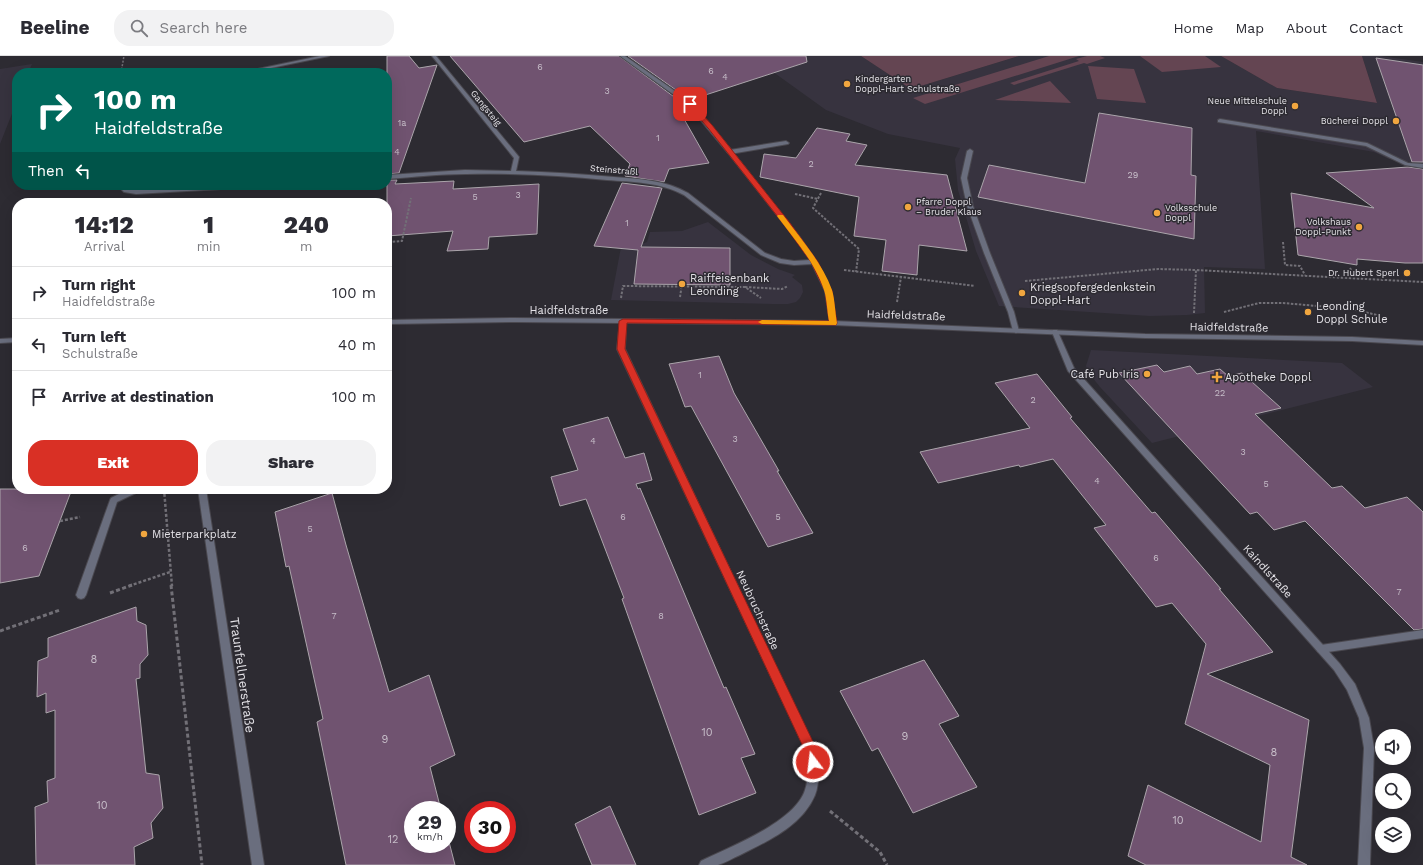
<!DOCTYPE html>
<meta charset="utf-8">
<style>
body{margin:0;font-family:"Work Sans",sans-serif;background:#f2f2f3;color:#2b2b33;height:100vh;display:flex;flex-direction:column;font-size:15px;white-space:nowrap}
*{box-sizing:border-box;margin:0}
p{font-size:13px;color:#7c7c81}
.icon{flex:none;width:22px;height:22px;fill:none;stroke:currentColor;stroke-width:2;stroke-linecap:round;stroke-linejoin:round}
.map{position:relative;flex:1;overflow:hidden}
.details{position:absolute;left:12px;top:142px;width:380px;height:296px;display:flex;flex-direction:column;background:#fff;border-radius:16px;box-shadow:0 4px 16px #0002}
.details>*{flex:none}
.hud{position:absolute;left:12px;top:12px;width:380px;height:122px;border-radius:16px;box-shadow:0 4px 16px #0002;background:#00695c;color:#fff;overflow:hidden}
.fabs{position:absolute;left:1375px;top:673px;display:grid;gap:8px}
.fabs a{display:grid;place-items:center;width:36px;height:36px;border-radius:50%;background:#fff;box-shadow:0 4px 16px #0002;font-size:20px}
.speed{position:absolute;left:404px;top:745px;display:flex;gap:8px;font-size:20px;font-weight:700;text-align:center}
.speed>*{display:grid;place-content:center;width:52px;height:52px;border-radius:50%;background:#fff;box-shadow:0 4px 16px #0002;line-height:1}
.speed small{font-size:10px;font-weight:400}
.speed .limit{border:6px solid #d22;background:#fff;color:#111}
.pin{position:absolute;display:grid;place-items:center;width:34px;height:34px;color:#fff;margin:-17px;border-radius:8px;box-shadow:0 2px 6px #0006}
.me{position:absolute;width:44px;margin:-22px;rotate:345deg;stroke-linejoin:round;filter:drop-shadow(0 0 3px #0008)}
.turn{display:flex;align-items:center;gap:14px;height:84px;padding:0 16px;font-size:18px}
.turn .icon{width:52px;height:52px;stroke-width:2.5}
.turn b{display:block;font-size:28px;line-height:34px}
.then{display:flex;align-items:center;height:38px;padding:0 16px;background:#0003;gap:8px;font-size:15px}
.eta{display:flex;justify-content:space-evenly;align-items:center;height:68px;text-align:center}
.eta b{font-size:24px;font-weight:800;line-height:28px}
.primary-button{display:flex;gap:8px;margin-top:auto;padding:8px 16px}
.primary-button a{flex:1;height:46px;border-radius:16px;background:#d93025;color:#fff;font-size:16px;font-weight:800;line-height:46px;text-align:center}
.primary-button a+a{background:#f2f2f3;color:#2b2b33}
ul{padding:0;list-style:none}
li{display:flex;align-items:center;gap:12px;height:52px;padding:0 16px;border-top:1px solid #e1e1e2}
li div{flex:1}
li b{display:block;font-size:15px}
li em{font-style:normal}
header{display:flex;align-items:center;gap:24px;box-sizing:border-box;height:56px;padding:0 20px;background:#fff;border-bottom:1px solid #e1e1e2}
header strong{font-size:19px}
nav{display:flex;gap:22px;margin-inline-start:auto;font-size:14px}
.search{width:280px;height:36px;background:#f2f2f3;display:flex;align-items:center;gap:10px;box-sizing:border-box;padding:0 14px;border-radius:16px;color:#7c7c81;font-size:15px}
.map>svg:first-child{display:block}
</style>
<header>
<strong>Beeline</strong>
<div class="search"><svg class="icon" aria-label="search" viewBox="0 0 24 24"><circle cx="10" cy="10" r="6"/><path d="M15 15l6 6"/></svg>Search here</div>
<nav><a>Home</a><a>Map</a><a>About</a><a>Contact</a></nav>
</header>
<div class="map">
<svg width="1423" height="809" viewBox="0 0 1423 809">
<rect width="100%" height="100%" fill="#2d2b32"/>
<path fill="#37333f" d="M751,0H861L911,33L1019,0H1221L1277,32L1377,47L1362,0H1381L1423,6V108L1389,103L1374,96L1256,75L1265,213L1204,211L1205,257L1187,259L1150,260L999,250L976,195L958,134L955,103L960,92L888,78L826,54Z
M32,8L28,17H17V45L0,88V13Z
M708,166L751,199L778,213L795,219L792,221L802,229L803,236L800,242L796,246L788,248H774L611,244L622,186L642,188L647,186L650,176L682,175Z
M1091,294L1342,307L1373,331L1152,387L1100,331L1088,316L1086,310Z"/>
<path fill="#644552" d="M861,0H1019L911,33Z
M1049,0H1079L925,48L913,42Z
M1087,0H1100L1105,2L1087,8L1084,7L1014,29L1010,27L1079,5L1076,3Z
M1140,0H1205L1221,11L1162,16Z
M1221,0H1362L1377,47L1277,32Z
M1088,10L1134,13L1146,47L1097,43Z
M1050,25L1071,47L995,44Z"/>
<path fill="#705370" stroke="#aba5ab" d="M387,0H409L419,12L437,9L399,117L387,118Z
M450,0H619L681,46L675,47L709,107L669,113L664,126L625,120L630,108L590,70L524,86Z
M628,0H806L807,6L690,44Z
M1376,2L1423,9V106H1412Z
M1099,57L1192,72L1191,119L1196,120L1194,183L978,141L989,109L1085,127Z
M817,72L850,78L846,85L867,89L855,109L947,119L967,195L919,189L917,219L882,215L886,184L854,180L859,141L760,121L764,98L796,102Z
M1408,111L1423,113V207H1405L1357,203V209L1298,199L1291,137L1374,152L1326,117Z
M387,124H397L395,128L454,125L453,133L539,128L537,178L489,181L488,193L447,195L453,175L387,180Z
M622,127L662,132L641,191L730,192V229L634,228L638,194L594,190Z
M719,300L734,337L779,415H777L813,477L768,491L691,350L685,351L669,308Z
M1157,309L1164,316L1190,310L1197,318L1220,313L1228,320L1242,317L1281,352L1255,358L1332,432L1342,430L1365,452L1407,441L1423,456V573L1414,574L1305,465L1274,474L1257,456L1250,458L1119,317Z
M1037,318L1072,361L1070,362L1152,457L1155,456L1221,533H1219L1273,596L1207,618L1309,664L1291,801L1307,809H1146L1128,800L1148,729L1261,786L1270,709L1185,668L1206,588L1172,547L1156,551L1094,472L1106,469L1053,403L1020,411L1019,409L938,427L920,396L1030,372L995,327Z
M608,361L625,402L644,397L652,424L636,428L638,433L640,432L724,632L726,631L755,698L741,702L756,737L699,759L622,543L624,542L586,443L560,450L551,421L578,414L563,373Z
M0,433H72L39,520L0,527Z
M332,437L346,489L389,636L429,619L455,699L430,711L441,754H413V788H447V778L455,809H346L317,666L323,663L289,510L286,511L275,456Z
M136,551L137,565L146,569L148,599L140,608V622L136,623L146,717L159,719L163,752L151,767L153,782L134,791L135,809H36L35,751L48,746L47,725L55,722V654L46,657V637L37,641L38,605L48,601V582Z
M924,604L959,660L939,668L977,731L913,757L878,692L872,695L840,635Z
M610,750L636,809H592L575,768Z"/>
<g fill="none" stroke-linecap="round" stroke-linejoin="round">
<g stroke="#4a484f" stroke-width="2">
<path id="service" d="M1220,63L1367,87L1408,107L1423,108V112L1405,109L1366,90L1218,66V64Z
M786,85L789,87L788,88L730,98L727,96L730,94Z
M970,93L973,95L967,122L973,150L990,197L1014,256L1019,275L1016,277L1013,275L1008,256L984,197L967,150L961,122L967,95Z
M129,433H141L140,435L117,446L86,539L84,542L81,543L78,542L76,539L110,444L111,442Z
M1423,574V582L1321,597L1318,596L1316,593L1318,590L1321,589Z"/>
</g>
<g stroke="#4a484f" stroke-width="2">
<path id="minor" d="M320,0H329L247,17H238Z
M432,0H436L519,101L516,115C549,116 581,118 614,121C640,123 665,124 688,137L765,197L781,203L794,205L810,204L795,182L728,97L688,49L620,0H625L692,47L732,95L799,180L817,206L831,235L836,267L833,269L830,267L825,235L812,208L794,209L780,207L761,199L684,139C660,126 633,126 607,124C560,119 513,117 466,118C440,118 413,121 387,123V119L465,114L511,115L514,102Z
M117,129H123L128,133L136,134L226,129H258L255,131L136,138L124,136Z
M623,263L626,265L625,293L817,697C818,711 820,726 815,739C802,770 768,785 740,799C733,802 725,807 718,809C712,809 705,809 699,809L701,805C730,791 795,766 805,734C809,723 808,709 807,697L617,293L620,265Z
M1053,274H1057L1058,276L1074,312L1340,608L1355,628L1369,662L1374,692L1370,809H1358L1364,692L1359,662L1347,634L1334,614L1068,315L1052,276Z
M198,433H206L264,809H252Z"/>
</g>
<g stroke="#4a484f" stroke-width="2">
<path id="tertiary" d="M516,262L833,265L1145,278L1352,281L1423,285V289L1352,285L1145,282L833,269L516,266L387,268V264Z
M17,282V286L0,287V283Z"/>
</g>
<path stroke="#727077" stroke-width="1.5" stroke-dasharray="2 1.5" stroke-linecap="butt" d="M121,17L124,0"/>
<path stroke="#727077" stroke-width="2" stroke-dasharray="2.5 1.5" stroke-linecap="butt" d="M821,137L813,152L859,193L856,216
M795,138L818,143
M1283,186L1285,209L1300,210L1305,219
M387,194L389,186L402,185L411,142
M1350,212L1356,222
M844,214L975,230
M1025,225L1158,213L1196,214
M745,231L782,233L788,230
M680,241L682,228
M621,242L623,230L745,231L761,242
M897,246L901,221
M1224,256L1259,247H1283L1352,253L1377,259
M1194,257L1196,214L1423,226"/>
<path stroke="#727077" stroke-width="2.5" stroke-dasharray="3 2" stroke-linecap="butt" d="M164,433L172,530
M60,465L80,461
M129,530L170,516"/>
<path stroke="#727077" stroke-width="3" stroke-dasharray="4 2.5" stroke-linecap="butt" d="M171,529L202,809
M110,537L132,529
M0,575L60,554
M830,755L880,796L887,809"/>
<use href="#service" fill="#6a6e7e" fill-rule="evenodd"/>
<use href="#minor" fill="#6a6e7e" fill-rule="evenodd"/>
<use href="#tertiary" fill="#6a6e7e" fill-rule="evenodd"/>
</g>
<path fill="#d93025" stroke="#8d1f18" d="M688,46H691L712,69L790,167L818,206L832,235L837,267L836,269L627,267L625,293L816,692L819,706L817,710L813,712L808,710L806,697L617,293L619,265L623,263L829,265L825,235L811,206L785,170L708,72L688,49Z"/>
<path fill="#f59e0b" d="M778,159H783C800,182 822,206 832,234C835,244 835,256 837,267L836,269L762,268L758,266L762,264L829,265C827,255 827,243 824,234C815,206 794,183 777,160Z"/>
<g fill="#f1a63f" stroke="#2d2b32" stroke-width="1.5">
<circle cx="847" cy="28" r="4"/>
<circle cx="1295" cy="50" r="4"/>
<circle cx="1396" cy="65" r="4"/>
<circle cx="908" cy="151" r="4"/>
<circle cx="1157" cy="157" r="4"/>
<circle cx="1359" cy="171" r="4"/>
<circle cx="1407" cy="217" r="4"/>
<circle cx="682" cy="228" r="4"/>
<circle cx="1022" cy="237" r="4"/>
<circle cx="1308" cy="256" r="4"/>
<circle cx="1147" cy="318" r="4"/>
<path d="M1215 315h4v4h4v4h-4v4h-4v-4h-4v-4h4z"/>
<circle cx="144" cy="478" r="4"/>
</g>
<g text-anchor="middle" stroke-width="3" stroke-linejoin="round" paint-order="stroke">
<g font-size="9" fill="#c7bec9">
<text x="540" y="14">6</text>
<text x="711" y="18">6</text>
<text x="725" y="24">4</text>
<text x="607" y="38">3</text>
<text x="402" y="70">1a</text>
<text x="658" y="85">1</text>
<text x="397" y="99">4</text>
<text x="811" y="111">2</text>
<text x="1133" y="122">29</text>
<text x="518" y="142">3</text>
<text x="475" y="144">5</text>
<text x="627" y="170">1</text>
<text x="700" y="322">1</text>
<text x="1220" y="340">22</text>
<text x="1033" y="347">2</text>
<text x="735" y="386">3</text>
<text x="593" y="388">4</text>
<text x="1243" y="399">3</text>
<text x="1097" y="428">4</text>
<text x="1266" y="431">5</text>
<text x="623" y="464">6</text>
<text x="778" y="464">5</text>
<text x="310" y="476">5</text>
<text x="25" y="495">6</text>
<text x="1156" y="505">6</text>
<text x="1399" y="539">7</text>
<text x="334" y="563">7</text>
<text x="661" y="563">8</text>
</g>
<g font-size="9" fill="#e4e2e7" stroke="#2d2b32" text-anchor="end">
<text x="855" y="26" text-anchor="start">Kindergarten<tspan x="855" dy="10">Doppl-Hart Schulstraße</tspan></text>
<text x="1287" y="48">Neue Mittelschule<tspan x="1287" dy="10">Doppl</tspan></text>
<text x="1388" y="68">Bücherei Doppl</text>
<text x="916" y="149" text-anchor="start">Pfarre Doppl<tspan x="916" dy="10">– Bruder Klaus</tspan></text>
<text x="1165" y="155" text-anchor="start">Volksschule<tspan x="1165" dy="10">Doppl</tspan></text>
<text x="1351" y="169">Volkshaus<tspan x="1351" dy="10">Doppl-Punkt</tspan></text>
<text x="1399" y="220">Dr. Hubert Sperl</text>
</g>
<g font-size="9" fill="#e4e2e7" stroke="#2d2b32">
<text transform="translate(486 52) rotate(51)" y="3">Gangsteig</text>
<text transform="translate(614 114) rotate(5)" y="3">Steinstraßl</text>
</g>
<g font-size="11" fill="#e4e2e7" stroke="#2d2b32" text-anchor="start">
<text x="690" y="226">Raiffeisenbank<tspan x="690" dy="13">Leonding</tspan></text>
<text x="1030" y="235">Kriegsopfergedenkstein<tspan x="1030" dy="13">Doppl-Hart</tspan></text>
<text x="1316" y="254">Leonding<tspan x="1316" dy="13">Doppl Schule</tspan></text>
<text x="1139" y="322" text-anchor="end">Café Pub Iris</text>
<text x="1225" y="325">Apotheke Doppl</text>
<text x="152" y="482">Mieterparkplatz</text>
</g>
<g font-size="11" fill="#e4e2e7" stroke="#2d2b32">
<text x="569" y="258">Haidfeldstraße</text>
<text transform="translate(906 259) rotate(2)" y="4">Haidfeldstraße</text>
<text transform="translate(1229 271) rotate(1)" y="4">Haidfeldstraße</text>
<text transform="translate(1268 515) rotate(48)" y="4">Kaindlstraße</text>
<text transform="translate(758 554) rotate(65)" y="4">Neubruchstraße</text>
</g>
<g font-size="11" fill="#c7bec9">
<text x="94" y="607">8</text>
<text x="707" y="680">10</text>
<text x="905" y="684">9</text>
<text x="385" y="687">9</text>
<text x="1274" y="700">8</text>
<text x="102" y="753">10</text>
<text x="1178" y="768">10</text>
<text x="393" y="787">12</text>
</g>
<g font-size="13" fill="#e4e2e7" stroke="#2d2b32">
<text transform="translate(243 619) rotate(82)" y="5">Traunfellnerstraße</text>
</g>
</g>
</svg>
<div class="fabs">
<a><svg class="icon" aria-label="sound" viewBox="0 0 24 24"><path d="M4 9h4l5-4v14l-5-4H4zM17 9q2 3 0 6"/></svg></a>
<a><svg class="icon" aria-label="search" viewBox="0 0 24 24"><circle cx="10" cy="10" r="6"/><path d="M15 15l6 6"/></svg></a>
<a><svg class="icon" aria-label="layers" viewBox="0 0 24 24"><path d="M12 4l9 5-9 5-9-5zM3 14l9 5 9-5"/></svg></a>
</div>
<div class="speed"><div>29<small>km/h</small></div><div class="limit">30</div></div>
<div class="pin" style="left:690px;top:48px;background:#d93025"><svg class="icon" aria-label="arrive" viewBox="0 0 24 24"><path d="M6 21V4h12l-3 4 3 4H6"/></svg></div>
<svg class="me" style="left:813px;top:706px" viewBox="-20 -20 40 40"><circle r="17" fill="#d93025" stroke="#fff" stroke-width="3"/><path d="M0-11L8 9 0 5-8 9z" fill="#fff"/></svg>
<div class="hud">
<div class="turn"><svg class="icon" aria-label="right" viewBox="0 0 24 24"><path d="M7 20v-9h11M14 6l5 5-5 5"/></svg><div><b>100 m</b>Haidfeldstraße</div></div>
<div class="then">Then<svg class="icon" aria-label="left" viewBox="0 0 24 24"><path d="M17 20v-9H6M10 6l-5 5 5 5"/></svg></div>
</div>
<section class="details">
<div class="eta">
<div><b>14:12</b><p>Arrival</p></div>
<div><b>1</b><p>min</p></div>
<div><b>240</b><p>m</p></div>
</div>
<ul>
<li><svg class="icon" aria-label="right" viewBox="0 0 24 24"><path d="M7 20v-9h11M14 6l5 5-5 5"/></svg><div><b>Turn right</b><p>Haidfeldstraße</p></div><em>100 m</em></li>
<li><svg class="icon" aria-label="left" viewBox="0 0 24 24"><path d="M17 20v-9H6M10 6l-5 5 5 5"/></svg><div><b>Turn left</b><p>Schulstraße</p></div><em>40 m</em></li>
<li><svg class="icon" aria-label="arrive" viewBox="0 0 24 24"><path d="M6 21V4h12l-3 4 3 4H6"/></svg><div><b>Arrive at destination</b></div><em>100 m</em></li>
</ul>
<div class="primary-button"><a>Exit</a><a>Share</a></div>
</section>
</div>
